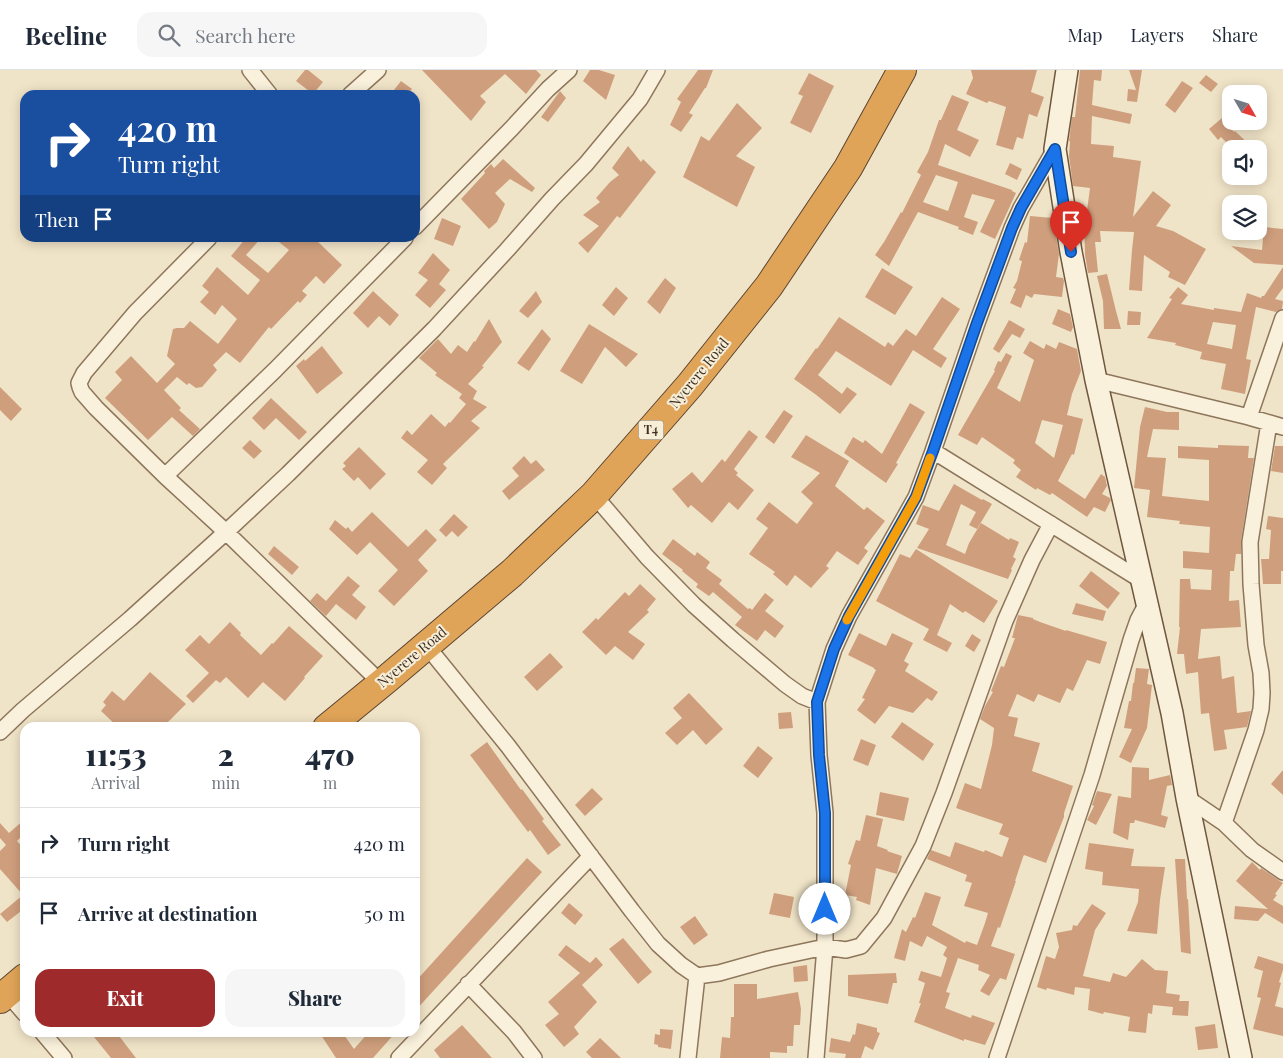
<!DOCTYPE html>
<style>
body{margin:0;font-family:"Playfair Display",serif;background:#f6f6f7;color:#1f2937;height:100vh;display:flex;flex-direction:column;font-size:19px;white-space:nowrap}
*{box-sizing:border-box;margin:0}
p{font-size:16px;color:#747a83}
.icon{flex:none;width:28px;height:28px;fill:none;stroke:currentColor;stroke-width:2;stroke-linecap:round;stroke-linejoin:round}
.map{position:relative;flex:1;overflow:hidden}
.drawer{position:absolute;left:20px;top:652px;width:400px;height:315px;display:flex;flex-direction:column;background:#fff;border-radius:15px;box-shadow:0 2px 12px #0003}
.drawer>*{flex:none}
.banner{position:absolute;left:20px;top:20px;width:400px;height:152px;border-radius:15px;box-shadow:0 2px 12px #0003;background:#1a4fa0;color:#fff;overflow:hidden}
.needle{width:32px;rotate:129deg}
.tools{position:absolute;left:1222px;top:15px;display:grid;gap:10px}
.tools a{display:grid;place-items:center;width:45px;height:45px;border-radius:10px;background:#fff;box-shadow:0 2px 12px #0003;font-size:25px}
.pin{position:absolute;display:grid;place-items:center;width:42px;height:42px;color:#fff;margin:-51px -21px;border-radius:50% 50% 50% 0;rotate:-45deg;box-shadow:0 0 5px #0007}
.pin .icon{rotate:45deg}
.me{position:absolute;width:55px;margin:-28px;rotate:0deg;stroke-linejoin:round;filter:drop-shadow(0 0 4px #0008)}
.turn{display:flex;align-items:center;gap:18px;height:105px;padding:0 15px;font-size:22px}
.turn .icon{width:65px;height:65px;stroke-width:2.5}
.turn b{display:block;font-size:35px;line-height:42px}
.then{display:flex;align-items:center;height:48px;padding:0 15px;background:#0003;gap:10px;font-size:19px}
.eta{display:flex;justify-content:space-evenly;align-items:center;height:85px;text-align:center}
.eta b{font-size:30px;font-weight:800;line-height:35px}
.button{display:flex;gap:10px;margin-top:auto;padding:10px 15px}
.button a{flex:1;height:58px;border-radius:15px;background:#9e2a2b;color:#fff;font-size:20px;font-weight:800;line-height:58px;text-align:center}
.button a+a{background:#f6f6f7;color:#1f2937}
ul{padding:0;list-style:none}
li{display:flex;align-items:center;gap:15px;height:70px;padding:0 15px;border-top:1px solid #e0e1e3}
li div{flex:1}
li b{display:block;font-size:19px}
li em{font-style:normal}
header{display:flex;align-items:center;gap:30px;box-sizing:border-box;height:70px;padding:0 25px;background:#fff;border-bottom:1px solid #e0e1e3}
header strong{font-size:24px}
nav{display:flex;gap:28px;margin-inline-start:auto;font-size:18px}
.search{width:350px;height:45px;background:#f6f6f7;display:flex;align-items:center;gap:12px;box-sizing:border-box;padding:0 18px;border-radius:15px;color:#747a83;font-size:19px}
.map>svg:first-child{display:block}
</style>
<header>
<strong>Beeline</strong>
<div class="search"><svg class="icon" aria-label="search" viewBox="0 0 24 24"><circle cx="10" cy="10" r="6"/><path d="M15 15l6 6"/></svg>Search here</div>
<nav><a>Map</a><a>Layers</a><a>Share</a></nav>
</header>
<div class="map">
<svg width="1283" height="988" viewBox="0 0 1283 988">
<rect width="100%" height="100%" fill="#f0e4c8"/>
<path fill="#cf9f7d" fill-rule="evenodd" d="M305,0H308L323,12L313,24L296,11Z
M422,0H536L541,5L526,24L505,4L480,26L486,32L471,51Z
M590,0H599L615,5L606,30L583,11Z
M698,0H713L706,18H705L689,43L693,45L681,62L670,55L681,32L677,29Z
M971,0H1037L1031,22L1044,27L1037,47L1029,44L1023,69L1017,67L1013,80L996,75L1006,37L989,31L987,33L966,24L973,8Z
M1080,0H1102L1101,11L1094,10L1092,35L1132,44L1130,54L1092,46L1091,74L1114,76L1113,87L1141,91L1133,147L1153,121L1171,135L1156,156L1173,161L1206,179L1185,215L1168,207L1170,202L1144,185L1142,221L1129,220L1132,180L1134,162L1100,161L1101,172H1095L1098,202L1088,203L1085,185L1084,148H1086L1090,118L1073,116L1069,86L1070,71H1069L1072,47H1075Z
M1129,0H1142L1137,32L1127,31L1128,19L1136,20Z
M809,3L834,16L811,63L790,53L803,26L798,24Z
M1206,5L1218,14L1211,22L1199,13Z
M401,11L412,19L407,25H390Z
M1182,11L1193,18L1175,43L1165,35Z
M560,21L566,28L548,52L541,47Z
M952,25L969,32L957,60L979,70L970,87L945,74L938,95L1012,120V121L1016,123L995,169L980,162L995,130L972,124L964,147L978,152L973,165L958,159L959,157L918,142L889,196L875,185L884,172L901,142L902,143L921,105L917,102L928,82L939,50H941ZM936,105L958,112L948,141L923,132Z
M737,33L762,58L736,86L755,97L737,137L683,107L701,66L709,71Z
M1222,48L1234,62L1235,61L1254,79H1233L1221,67L1218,70L1209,59Z
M628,76L641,92L643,89L656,102L620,148L617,146L588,183L578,173L599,156L583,145L600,132L596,128L610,112L619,105L612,98Z
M503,89L535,118L532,122L510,109L495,123L505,134L497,152L489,159L461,129L485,103L484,101L491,94L494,98Z
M1010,93L1022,99L1017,110L1005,104Z
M1030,146L1053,148L1059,184L1056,207L1063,208L1064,211L1062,227L1034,224L1032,228L1026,225L1021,238L1010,233L1016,219L1013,218L1017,211L1022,191L1019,190L1025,172L1027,173Z
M442,148L461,156L453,176L434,169Z
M1264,157L1283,159V195L1254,193L1231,176L1262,180Z
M246,168H261L246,185L268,203L289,180L274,168H290L296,172L300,168H314L342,195L324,214L316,206L302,221L307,225L300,233L298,231L271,259L269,257L240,293L226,282L213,295L217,300L202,317L196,318L189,313L187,315L177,307L164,320L181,338L179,340L200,359L193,366L172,347L148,370L105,328L122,310L115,302L131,286L157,313L175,294L167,286L173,259L177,258H184L190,251L218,274L237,249L222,235L215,245L200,232L209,222L202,216L217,197L248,225L260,210L231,186Z
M433,183L450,200L439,214L446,220L430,238L415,225L428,210L418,203Z
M1283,197V218L1275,229L1283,231L1282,239L1276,242L1256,237L1246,289L1251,290L1245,324L1221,319L1226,294L1200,289L1202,282L1175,275L1176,273L1147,268L1172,229L1169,228L1178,217L1188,225L1181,234L1214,240V238L1241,242L1247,223L1261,228L1262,226H1264ZM1213,252L1236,255L1232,279L1207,274Z
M882,198L913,217L895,245L865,227Z
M1107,204L1116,241L1121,259H1104L1103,231L1097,206Z
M665,208L676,218L660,244L647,232Z
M616,217L628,228L614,246L602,235Z
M373,221L399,245L390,256L379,246L368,258L353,243Z
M536,221L542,232L528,248L519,241Z
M942,227L960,239L933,279L947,288L941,298L913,280L891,316L836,281L818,305L842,324L847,317L857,324L840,344L815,324L794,309L816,278L817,279L839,247L885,277L888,272L893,276L906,259L916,266Z
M1058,239L1070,244L1073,257L1071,262L1052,254Z
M1128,241L1141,242L1140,255H1127Z
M489,249L502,272L482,296L484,297L468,314L477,321L473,329L487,337L471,351L480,358L443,394L447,398L432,415L417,402L428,390L401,368L407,360L412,365L431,344L445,357L449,352L450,353L466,334L459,328L462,324L435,305L437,303L419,288L438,269L451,284L458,275L467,282L474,271L475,272Z
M1009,250L1025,259L1020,268L1012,264L999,283L993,279Z
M589,254L638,284L626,297L605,277L582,314L560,301Z
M542,259L551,269L529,301L517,293Z
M1030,271L1044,279L1046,274L1056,279L1059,272L1077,279L1081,301L1072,324L1067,345L1083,349L1074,385L1072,384L1058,411L1085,429L1101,404L1105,407L1107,416L1102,424L1110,428L1111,430L1105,442L1094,437L1087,447L1052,423L1050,425L1037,418L1036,420L1016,407L1021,400L1013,393L1015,390L982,367L977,375L958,365L995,301L994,300L998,291L1001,292L1006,283L1012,286L997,318L1020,332L1034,290L1023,283ZM1042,350L1063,355L1054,388L1035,373Z
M322,276L343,303L317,324L296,296L304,289L305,291Z
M0,317L22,339L11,351L0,340Z
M271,328L307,362L299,370L276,348L264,360L252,348Z
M910,333L925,342L896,393L898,394L886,413L844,383L853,367L863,373L865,370L882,384Z
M1145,337L1167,342H1179V360L1153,359L1147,387L1166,388L1162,426L1209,431V390L1178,388V376L1218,378V375L1249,376L1248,388H1254L1241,471V484H1236L1234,501H1230L1229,531L1239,530L1241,557L1201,559L1198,589L1220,586L1222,609L1234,606L1237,643L1251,641L1247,657L1224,660L1227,679L1214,681L1209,643L1201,644L1198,602L1186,604L1184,584H1177L1180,557H1179L1180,509H1190L1191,519L1211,520L1212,500L1183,498V481L1209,483L1210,457L1179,454L1180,451L1147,447L1150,420L1134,418L1140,357Z
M784,340L793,346L774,374L765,367Z
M749,360L758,367L734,399L738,403L736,405L754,420L738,440L729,432L712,453L691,435L688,438L672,419L692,402L702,413L722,389L725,392Z
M806,365L849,391L835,416L864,440L867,437L885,451L864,478L868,481L858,495L837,481L826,496L829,498L811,518L795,505L787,516L773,504L775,502L749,484L768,458L756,449L769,432L797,454L813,433L801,422L820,403L791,387Z
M250,370L262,381L254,389L242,378Z
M1275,376H1283V403L1271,401Z
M359,377L386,404L370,420L358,407L354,411L342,399L346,396L343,393Z
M524,386L531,394L536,390L545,400L509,430L502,421L519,406L512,398Z
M954,414L982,430L983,429L992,434L977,459L969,455L976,442L961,434L946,475L965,484L969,473L981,453L1009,470L1010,468L1019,472L1013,487L1016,489L1011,499L1012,500L1008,509L917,478L929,459L916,454L923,435L939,441Z
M372,442L408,477L426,459L437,470L418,490L428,501L394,536L378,521L398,500L370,472L357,485L329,459L335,450L346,459L348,457L352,462Z
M454,444L468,457L458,467L452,461L446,467L439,460Z
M1268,446L1283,448V501H1281V514H1263L1261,489H1269L1271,460L1266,459Z
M673,469L695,486L697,482L710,492L706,498L722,510L719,514L748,539L750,538L752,540L765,523L774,530L765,541L784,556L775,568L765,560L757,571L735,555L742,547L713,522L709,526L696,517L698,514L682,501L683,500L662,484Z
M274,476L299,497L292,505L268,484Z
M916,479L998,531L984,553L965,541L963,543L950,534L937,565L952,573L947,582L923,570L929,559L876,531L900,484L910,488Z
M1091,501L1120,523L1108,539L1079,516Z
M348,506L360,516L352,525L366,537L356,550L336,534L326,546L310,531L317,523L326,531Z
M640,514L656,529L647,540L649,542L628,562L645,574L633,590L615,576L606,585L582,562L596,548L598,550L625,522L629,526Z
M1076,533L1106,541L1103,551L1072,544Z
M1018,545L1033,548V549L1040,552L1066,561V560L1107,572L1100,594L1087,590L1073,621L1067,618L1060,633L1038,624L1034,632L1017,624L1008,646L1018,648L1014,666L1040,673L1032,701L1073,716L1064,743V747L1046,793L1024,785L1023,787L1015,811H1016L1000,858L998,857L991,876L1015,884L1006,910L1000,908L989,926L980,921L990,905L978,900L979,895L958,888L946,922L950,923L945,938L971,948L972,945L995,953L985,975L964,969V971L914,952L921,933H919L925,913L918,910L921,901L941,907L947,888L943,885L947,877L927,866L922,877L910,871L905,891L894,888L902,859L906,862L913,847L915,848L925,822L941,827L932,855L965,873L966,871L977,875L985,853L988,843L964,836L972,813L965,811L967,805L927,789L931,780L950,787L955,772L984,782L985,780L1002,787L1009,768L999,764L1003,754L956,738L965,713L981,719L992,675L994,658L980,649L985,636L993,622L991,621L1001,596L1004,597L1015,568H1012Z
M230,552L241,563L240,565L261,585L272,573L273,574L289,556L323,586L304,607L305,608L285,631L263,612L248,628L226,607L220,613L216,610L193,633L186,626L209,603L185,580L200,565L209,574Z
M859,563L886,576L892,563L913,573L904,591L909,594L905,601L938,622L932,631L927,628L913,643L889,636L875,654L857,640L865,629L862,628L876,600L874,599V598L848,585Z
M972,564L981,570L974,582L965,576Z
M550,583L563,597L537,621L524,607Z
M1136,598L1149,599L1147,614L1152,615L1147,658L1131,693L1119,687L1132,659L1124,658L1129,631H1131L1133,613H1134Z
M150,602L186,634L162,658H119L101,641L106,635L103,632L112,621L124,631Z
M689,623L723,659L706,675L693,660L677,675L665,663L682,648L673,638Z
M791,642L793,658L779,659L778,643Z
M902,652L934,674L923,691L891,667Z
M861,669L876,675L868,696L853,690Z
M487,672L521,720L522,719L544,749L542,751L561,775L548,785L530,760L528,762L470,685Z
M758,676L773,688L758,708L743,696Z
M1132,697L1149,698V710L1170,705L1172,715L1167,716L1161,745L1168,747L1165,758L1135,750L1134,753H1130L1128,770L1113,763L1118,726L1131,728Z
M1283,700V725L1271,714Z
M592,718L603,729L585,746L575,735Z
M1097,721L1112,724L1096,755L1087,750L1094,736L1092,735Z
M880,722L909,728L904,751L876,745Z
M866,745L883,749L877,776L888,780L887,781L902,786L897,804L876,798L870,835L856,830L857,827L845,825L851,795L848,794L856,770L860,771Z
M25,749V763L17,771L25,780V838L7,852L0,844L23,825L0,799V781L6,775L0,768V753L9,763Z
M1089,773L1134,779L1131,796L1165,797L1160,830L1157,864L1127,861L1138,832L1139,819L1102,815L1103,802L1085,799Z
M527,788L542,802L415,941V912Z
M1175,789H1185L1187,829H1188L1191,884L1181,882Z
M1252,792L1260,800L1261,798L1283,813L1275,824L1277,825L1273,830L1283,836V854L1265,843L1258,851L1234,849L1235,836L1268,839L1236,811Z
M774,823L794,827L790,848L769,844Z
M569,833L583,845L575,855L561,843Z
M1092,834L1106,843L1095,860L1083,906L1110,912L1113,903L1126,907L1142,889L1155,900L1168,901L1166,923L1180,925L1179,931H1189L1188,946L1172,945L1173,937L1153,935L1152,944L1148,943L1146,963L1128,961L1130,947L1104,942L1103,944L1088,940L1090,919L1075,917L1074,925L1047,918L1046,920L1037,917L1046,886L1055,889L1059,877L1056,863L1072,860L1073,855L1077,856Z
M695,846L708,865L694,875L680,857Z
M623,868L652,902L638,914L609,879Z
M566,875L590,893L596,887L603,895L582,915L597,932L574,957L579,964L564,977L545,955L559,944L548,932L580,903L558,885Z
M1258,886L1283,894V900L1279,912L1281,913L1275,936L1283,938V966L1253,959L1261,928L1257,927L1263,901L1254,898Z
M807,895L808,911L794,912L793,897Z
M896,903L897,913H893L888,934L848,926V905Z
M734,914H757V929L798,922L801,939L800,955H794L793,976H787V983L770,982V988H720L722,967L730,968L731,947H734Z
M857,953L877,958V962L880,963L873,980L865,976L861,988H845L846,984L829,982L831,968L850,972L853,964L855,965Z
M1215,954L1218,978L1198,980L1195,957Z
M462,955L492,988H440L434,980Z
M660,959L673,960L671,979L658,977V975L654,974L655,964L660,965Z
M99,962H116L136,988H111L94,967Z
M319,962H342L354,979L369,962H396L373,988H336Z
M600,968L621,988H592L586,982Z"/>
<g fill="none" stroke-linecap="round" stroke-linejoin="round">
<g stroke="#8d765c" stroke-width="18">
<path id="street" d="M250,0L270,25
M350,25L378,0
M415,157L512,58L548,19L569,0
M209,168L135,243L84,303L79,313L80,317L82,322L96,338L165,406L226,462L381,613
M1096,310L1249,347L1283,357
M1249,347L1283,248
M933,381L1141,510
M165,406L275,300L405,168
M594,425L647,487L694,535L733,570L785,614L802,626L817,632
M426,575L508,676L632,841L658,874L681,895L697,906L719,903L769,889L825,877L846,880L861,876L884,848L923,776L944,723L1005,551L1032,490L1051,454
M0,662L23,640L130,549L226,462L288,404L434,259L507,180L552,129L586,94L640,29L657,0
M1187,728L1224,753L1252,780L1283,802
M1224,753L1256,660L1261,639L1262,623L1261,603L1256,575L1251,514L1250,472L1269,353
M468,914L514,962L534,988
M7,923L25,944
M42,962L64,988
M399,988L591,786
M688,988L697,906
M816,988L825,877V743L819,685L817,632L834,579L849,546L916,427L933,381L977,253L1012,158L1021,138L1055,79
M997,988L1092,705L1131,570L1138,550L1147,533"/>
</g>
<g stroke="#6f573f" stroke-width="24">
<path id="secondary" d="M1067,0L1055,79L1071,182L1096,310L1172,643L1187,728L1241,988"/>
</g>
<g stroke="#5b4430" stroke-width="30">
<path id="highway" d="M327,658L388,608L512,503L594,425L690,315L769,216L848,98L902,0
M0,929L25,908"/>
</g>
<use href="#street" stroke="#faf1dc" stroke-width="15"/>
<use href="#secondary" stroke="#faf1dc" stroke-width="21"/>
<use href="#highway" stroke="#e0a458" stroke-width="28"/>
</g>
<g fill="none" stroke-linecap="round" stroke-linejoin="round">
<g stroke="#114b97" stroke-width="12">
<path id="route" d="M825,839V743L819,685L817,632L834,579L849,546L916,427L933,381L977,253L1012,158L1021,138L1055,79L1071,182"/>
</g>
<use href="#route" stroke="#1a73e8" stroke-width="9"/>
<path stroke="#f59e0b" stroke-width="9" d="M847,550L916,427L930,388"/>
</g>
<g text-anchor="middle" stroke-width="4" stroke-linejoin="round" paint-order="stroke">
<rect fill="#f7eed8" stroke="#756857" stroke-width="1" x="638.5" y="350.5" width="25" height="19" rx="4"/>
<g font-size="12" font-weight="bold" fill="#3d2e20">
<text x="651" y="364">T4</text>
</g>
<g font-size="14" fill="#3d2e20" stroke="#f7eed8">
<text transform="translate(699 303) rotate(-51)" y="5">Nyerere Road</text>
<text transform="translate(412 587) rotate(-40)" y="5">Nyerere Road</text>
</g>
</g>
</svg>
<div class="tools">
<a><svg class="needle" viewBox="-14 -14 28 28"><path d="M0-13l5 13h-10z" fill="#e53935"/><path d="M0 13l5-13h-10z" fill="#747a83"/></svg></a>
<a><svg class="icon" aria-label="sound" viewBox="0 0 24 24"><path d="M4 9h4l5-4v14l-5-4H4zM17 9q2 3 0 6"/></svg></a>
<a><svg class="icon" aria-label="layers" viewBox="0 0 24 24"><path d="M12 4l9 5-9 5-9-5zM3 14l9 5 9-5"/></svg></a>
</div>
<div class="pin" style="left:1071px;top:182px;background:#d93025"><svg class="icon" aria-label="arrive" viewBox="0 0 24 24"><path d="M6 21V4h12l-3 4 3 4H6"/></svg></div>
<svg class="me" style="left:825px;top:839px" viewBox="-20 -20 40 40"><circle r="19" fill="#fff"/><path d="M0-13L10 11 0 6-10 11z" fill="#1a73e8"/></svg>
<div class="banner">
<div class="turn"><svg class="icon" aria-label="right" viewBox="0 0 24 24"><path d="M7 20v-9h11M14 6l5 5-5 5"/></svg><div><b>420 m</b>Turn right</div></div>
<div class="then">Then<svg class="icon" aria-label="arrive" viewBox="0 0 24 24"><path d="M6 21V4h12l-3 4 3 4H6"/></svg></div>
</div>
<section class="drawer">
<div class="eta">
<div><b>11:53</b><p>Arrival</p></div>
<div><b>2</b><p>min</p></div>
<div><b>470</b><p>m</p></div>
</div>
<ul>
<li><svg class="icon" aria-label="right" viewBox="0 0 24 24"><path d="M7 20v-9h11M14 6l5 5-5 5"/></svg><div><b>Turn right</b></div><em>420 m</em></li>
<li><svg class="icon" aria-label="arrive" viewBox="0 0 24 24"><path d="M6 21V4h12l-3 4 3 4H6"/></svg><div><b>Arrive at destination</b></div><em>50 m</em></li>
</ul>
<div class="button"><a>Exit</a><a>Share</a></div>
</section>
</div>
